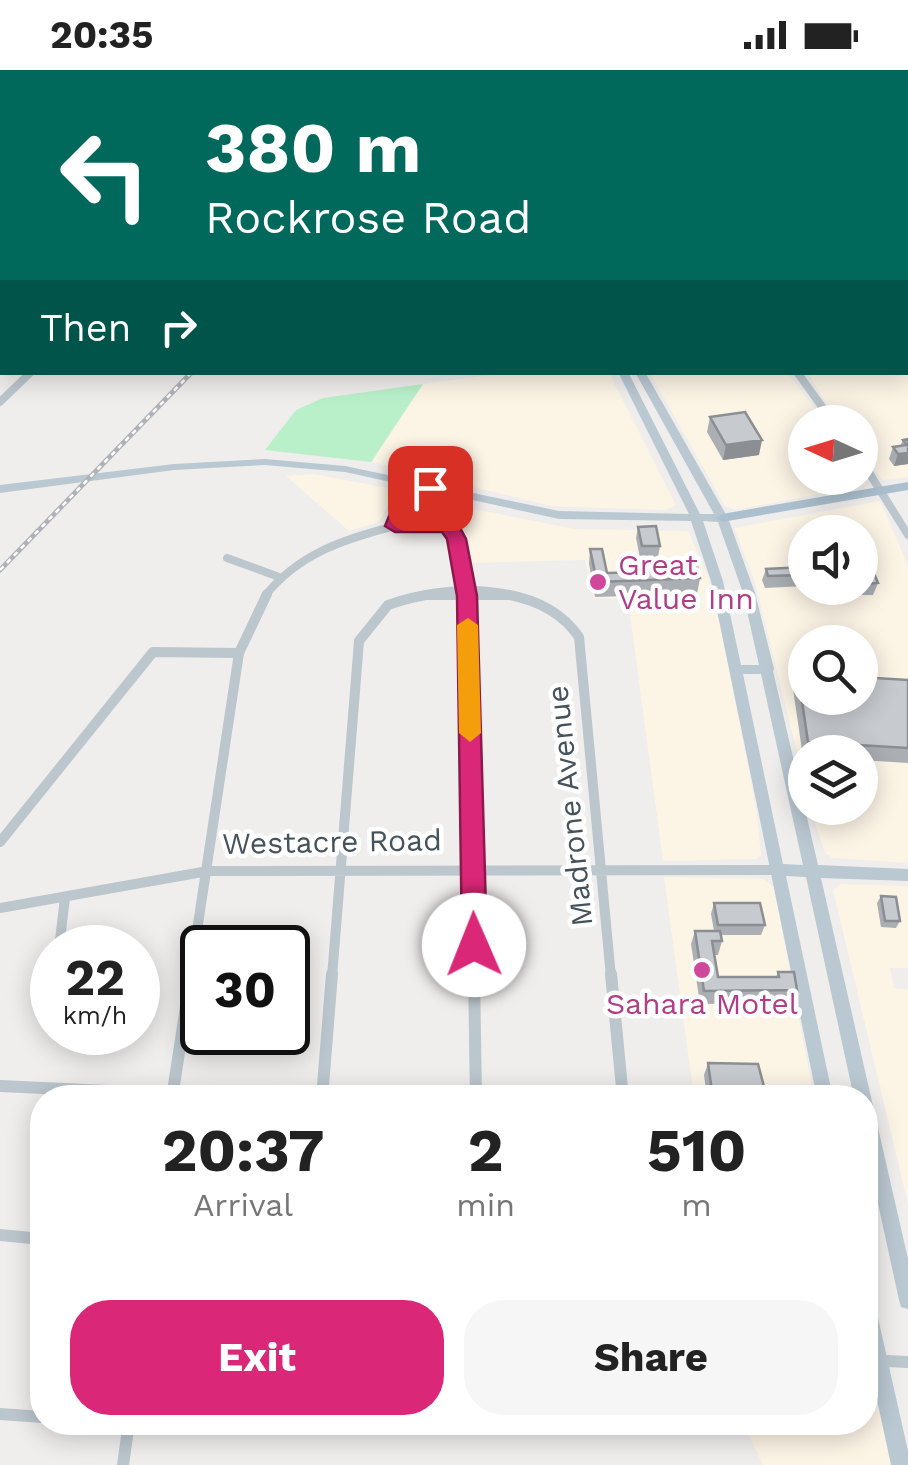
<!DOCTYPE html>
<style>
body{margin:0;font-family:"Work Sans",sans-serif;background:#f6f6f6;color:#222;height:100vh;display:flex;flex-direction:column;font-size:38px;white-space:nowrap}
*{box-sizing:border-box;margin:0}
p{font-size:32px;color:#767676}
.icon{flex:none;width:55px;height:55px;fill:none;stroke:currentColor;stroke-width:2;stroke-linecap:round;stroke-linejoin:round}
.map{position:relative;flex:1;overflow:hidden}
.panel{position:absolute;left:30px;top:1015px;width:848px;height:350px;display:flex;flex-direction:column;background:#fff;border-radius:40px;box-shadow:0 5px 25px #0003}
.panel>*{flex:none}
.top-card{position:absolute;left:0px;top:0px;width:910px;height:305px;box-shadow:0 5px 25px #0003;background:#00695c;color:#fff;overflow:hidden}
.needle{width:65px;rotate:274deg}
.fabs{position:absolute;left:788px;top:335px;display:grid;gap:20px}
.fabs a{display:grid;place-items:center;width:90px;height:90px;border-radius:50%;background:#fff;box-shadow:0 5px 25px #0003;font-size:50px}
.speed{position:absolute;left:30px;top:855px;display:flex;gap:20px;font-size:50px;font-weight:700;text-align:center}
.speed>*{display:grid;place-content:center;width:130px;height:130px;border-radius:50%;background:#fff;box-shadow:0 5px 25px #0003;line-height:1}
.speed small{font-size:25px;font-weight:400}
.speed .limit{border:5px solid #111;border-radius:15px;background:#fff;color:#111}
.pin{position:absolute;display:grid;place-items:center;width:85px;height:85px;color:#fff;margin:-42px;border-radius:20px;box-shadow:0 5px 15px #0006}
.me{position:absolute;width:110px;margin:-55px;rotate:359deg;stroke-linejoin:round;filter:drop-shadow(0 0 8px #0008)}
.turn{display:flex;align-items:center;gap:35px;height:210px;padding:0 40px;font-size:45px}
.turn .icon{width:130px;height:130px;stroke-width:2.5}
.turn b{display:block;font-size:70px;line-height:85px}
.then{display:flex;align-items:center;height:95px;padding:0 40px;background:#0003;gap:20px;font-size:38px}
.eta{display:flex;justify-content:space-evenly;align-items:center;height:170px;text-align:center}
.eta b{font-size:60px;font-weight:700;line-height:70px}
.primary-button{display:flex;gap:20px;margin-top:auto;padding:20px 40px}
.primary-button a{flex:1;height:115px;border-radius:40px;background:#db2777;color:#fff;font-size:40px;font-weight:700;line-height:115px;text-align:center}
.primary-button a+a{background:#f6f6f6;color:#222}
.status{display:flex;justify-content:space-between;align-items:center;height:70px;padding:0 50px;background:#fff;direction:ltr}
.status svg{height:28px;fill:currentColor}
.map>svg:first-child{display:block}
</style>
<div class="status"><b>20:35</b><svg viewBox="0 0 49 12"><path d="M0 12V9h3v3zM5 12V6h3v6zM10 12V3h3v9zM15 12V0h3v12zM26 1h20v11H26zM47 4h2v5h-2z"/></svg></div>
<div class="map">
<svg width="908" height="1395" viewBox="0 0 908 1395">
<rect width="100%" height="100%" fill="#f0eded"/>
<path fill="#fcf4e5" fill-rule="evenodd" d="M908,294V407L883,410L860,383V352H838L808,303L908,302Z
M513,302L609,303L676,435L665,440L551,436L372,392L423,314Z
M650,303H788L825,352H805V408H860V399L868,410L865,415L736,440L725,436Z
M313,404L387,418L395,423L379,452L349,461L286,406Z
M880,431L908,496V793L833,788L825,783L810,738H860V682H805V714L754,509L734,458ZM805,462H860V518H805ZM805,572H860V628H805Z
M457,436L575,459L688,461L709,509L721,561L756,737L761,785L756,789L663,791L628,529L594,528L585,490L473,493L456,454Z
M664,807L763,809L774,817L814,1027H694Z
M841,814L908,816V898H890L894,918L908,919V1134L833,820Z
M865,1309L875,1312L894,1395H763L743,1353L865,1352Z"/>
<path fill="#b9f0ca" d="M423,314L371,392L265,380L296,340L323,328Z"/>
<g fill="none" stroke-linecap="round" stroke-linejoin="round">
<path stroke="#bbc6cd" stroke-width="6" d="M0,0L25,2
M639,0L644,2"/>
<path stroke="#bbc6cd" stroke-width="8" d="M797,302L833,352
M0,332L31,302
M860,388L908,465
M395,456L451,458L467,526
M227,488L279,507
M265,526C298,484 344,469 395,456L411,414
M426,526H513"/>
<path stroke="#bbc6cd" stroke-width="10" d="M466,524L474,907
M0,772L153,582L239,583
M0,838L208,801L780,800
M59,878L65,828
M190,907L239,583L267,524
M332,907L359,571L388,535C446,514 541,511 579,567L611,907"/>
<path stroke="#bbc6cd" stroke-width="12" d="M474,904L476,1028
M611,904L623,1028
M0,1016L173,1024
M172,1028L191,904
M322,1028L332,904
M0,1165L42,1169
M865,1290L908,1292
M0,1344L42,1347
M110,1352H140
M123,1395L129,1352"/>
<path fill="#bac8d2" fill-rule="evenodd" d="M29,0H37L35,2H28Z
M560,0H568L570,2H562Z
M573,0H582L584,2H576Z
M883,0H902L905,2H889Z
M0,18H2V23H0Z
M618,302H628L700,444H714L635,302H645L728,448L755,523L774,599L773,601L818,795L908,799V811L821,808L908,1189V1239L901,1237L899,1230L865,1074V1028H854L806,807L786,806L833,1028H817L711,511L691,451L559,449L345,402L265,395L174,400L0,423V415L174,394L265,389L345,396L559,441L689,444ZM703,451L718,452L743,523L759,595H741L723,511ZM743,604H761L803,795L783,794Z
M865,1221L872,1223L874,1230L908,1381V1395H891L865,1274Z"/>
<path fill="#acbfce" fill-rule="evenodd" d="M908,412V420L722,452L716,448L722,444Z"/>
<g stroke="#afb3b8" stroke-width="5">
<path id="rail" d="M739,0L746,2
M487,2L491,0
M0,500L192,302"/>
</g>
<use href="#rail" stroke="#fff" stroke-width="2.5" stroke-dasharray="5" stroke-linecap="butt"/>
</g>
<path fill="#abafb3" d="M710,347L759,385L723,390L707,362Z
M908,369V394L894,396L889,389L893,377L900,376L903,370Z
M638,457L660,476L658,487L640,488L636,468Z
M590,479L607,503L684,501L686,493L700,508L697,524L595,527L589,494Z
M860,495L878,513L873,525H862L859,518H860Z
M805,497V516L765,518L762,510L766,499Z
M798,604L908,610V693L860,690V682H805V687H803L793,619Z
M881,826L900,851L896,858L881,857L877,833Z
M714,833L765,855L761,865H721L722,871L718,885H714L718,907H776L778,902L797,920L791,933L700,934L691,874L695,861H714L711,844Z
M708,993L767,1028H707L704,1005Z"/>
<path fill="#8b8e92" d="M762,370L759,385L723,390L726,375Z
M908,383V394L894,396L898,384Z"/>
<path fill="#c7cbd0" stroke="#8b8e92" stroke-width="2.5" d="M745,342L762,370L726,375L710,347Z
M908,369V383L898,384L893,377L907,375L903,370Z
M656,456L660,476H642L638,457Z
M590,479H602L607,503L688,501L686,493L696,492L700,508L597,512Z
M870,494L878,513L866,514L862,503H860V495Z
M805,497V505L768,506L766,499Z
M798,604H805V628H860V607L908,610V678L808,672Z
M881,826L896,827L900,851H885Z
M714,833H760L765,855H718Z
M695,861H720L722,871H712L718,907H779L778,902H794L797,920L704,921Z
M708,993L758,994L767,1028H713Z"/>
<path fill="#db2777" stroke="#8e194d" stroke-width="2.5" d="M412,408L439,418L430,424L418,421L407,450L458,454L466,469L477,526L487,875L474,886L462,875L457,526L447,469L442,462H395L385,456L402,414Z"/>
<path fill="#f59e0b" d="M468,548L478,555L481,663L470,672L459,663L457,555Z"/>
<g fill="#d1479c" stroke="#fff" stroke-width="4">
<circle cx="598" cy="512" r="10"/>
<circle cx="702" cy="900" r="10"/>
</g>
<g text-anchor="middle" stroke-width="9" stroke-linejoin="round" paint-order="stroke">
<g font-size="30" fill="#b23c85" stroke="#fff" text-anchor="start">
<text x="618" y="505">Great<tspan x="618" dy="34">Value Inn</tspan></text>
<text x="702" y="944" text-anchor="middle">Sahara Motel</text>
</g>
<g font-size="30" fill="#45525b" stroke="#fff">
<text transform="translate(570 736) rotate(-96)" y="10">Madrone Avenue</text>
<text transform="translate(332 772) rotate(-1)" y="10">Westacre Road</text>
</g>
</g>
</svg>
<div class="fabs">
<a><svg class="needle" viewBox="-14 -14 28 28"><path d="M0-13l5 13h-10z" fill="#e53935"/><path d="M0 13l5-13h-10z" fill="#767676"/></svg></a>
<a><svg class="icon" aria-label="sound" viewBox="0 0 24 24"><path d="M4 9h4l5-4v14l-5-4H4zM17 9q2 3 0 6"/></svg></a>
<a><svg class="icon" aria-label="search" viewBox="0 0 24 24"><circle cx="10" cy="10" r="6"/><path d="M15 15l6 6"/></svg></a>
<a><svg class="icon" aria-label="layers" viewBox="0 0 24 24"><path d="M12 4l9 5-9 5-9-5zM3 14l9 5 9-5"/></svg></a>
</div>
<div class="speed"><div>22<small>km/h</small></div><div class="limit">30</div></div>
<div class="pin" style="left:430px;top:418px;background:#d93025"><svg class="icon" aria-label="arrive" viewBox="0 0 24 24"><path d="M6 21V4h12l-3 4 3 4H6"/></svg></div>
<svg class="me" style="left:474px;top:875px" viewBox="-20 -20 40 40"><circle r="19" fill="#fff"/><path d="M0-13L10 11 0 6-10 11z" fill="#db2777"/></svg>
<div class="top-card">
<div class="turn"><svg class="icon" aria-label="left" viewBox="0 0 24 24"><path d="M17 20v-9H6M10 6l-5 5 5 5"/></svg><div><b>380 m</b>Rockrose Road</div></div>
<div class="then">Then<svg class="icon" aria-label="right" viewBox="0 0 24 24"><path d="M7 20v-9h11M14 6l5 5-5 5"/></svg></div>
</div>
<section class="panel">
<div class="eta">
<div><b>20:37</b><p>Arrival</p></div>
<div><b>2</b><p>min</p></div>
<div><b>510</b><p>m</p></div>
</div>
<div class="primary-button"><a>Exit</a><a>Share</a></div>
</section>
</div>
